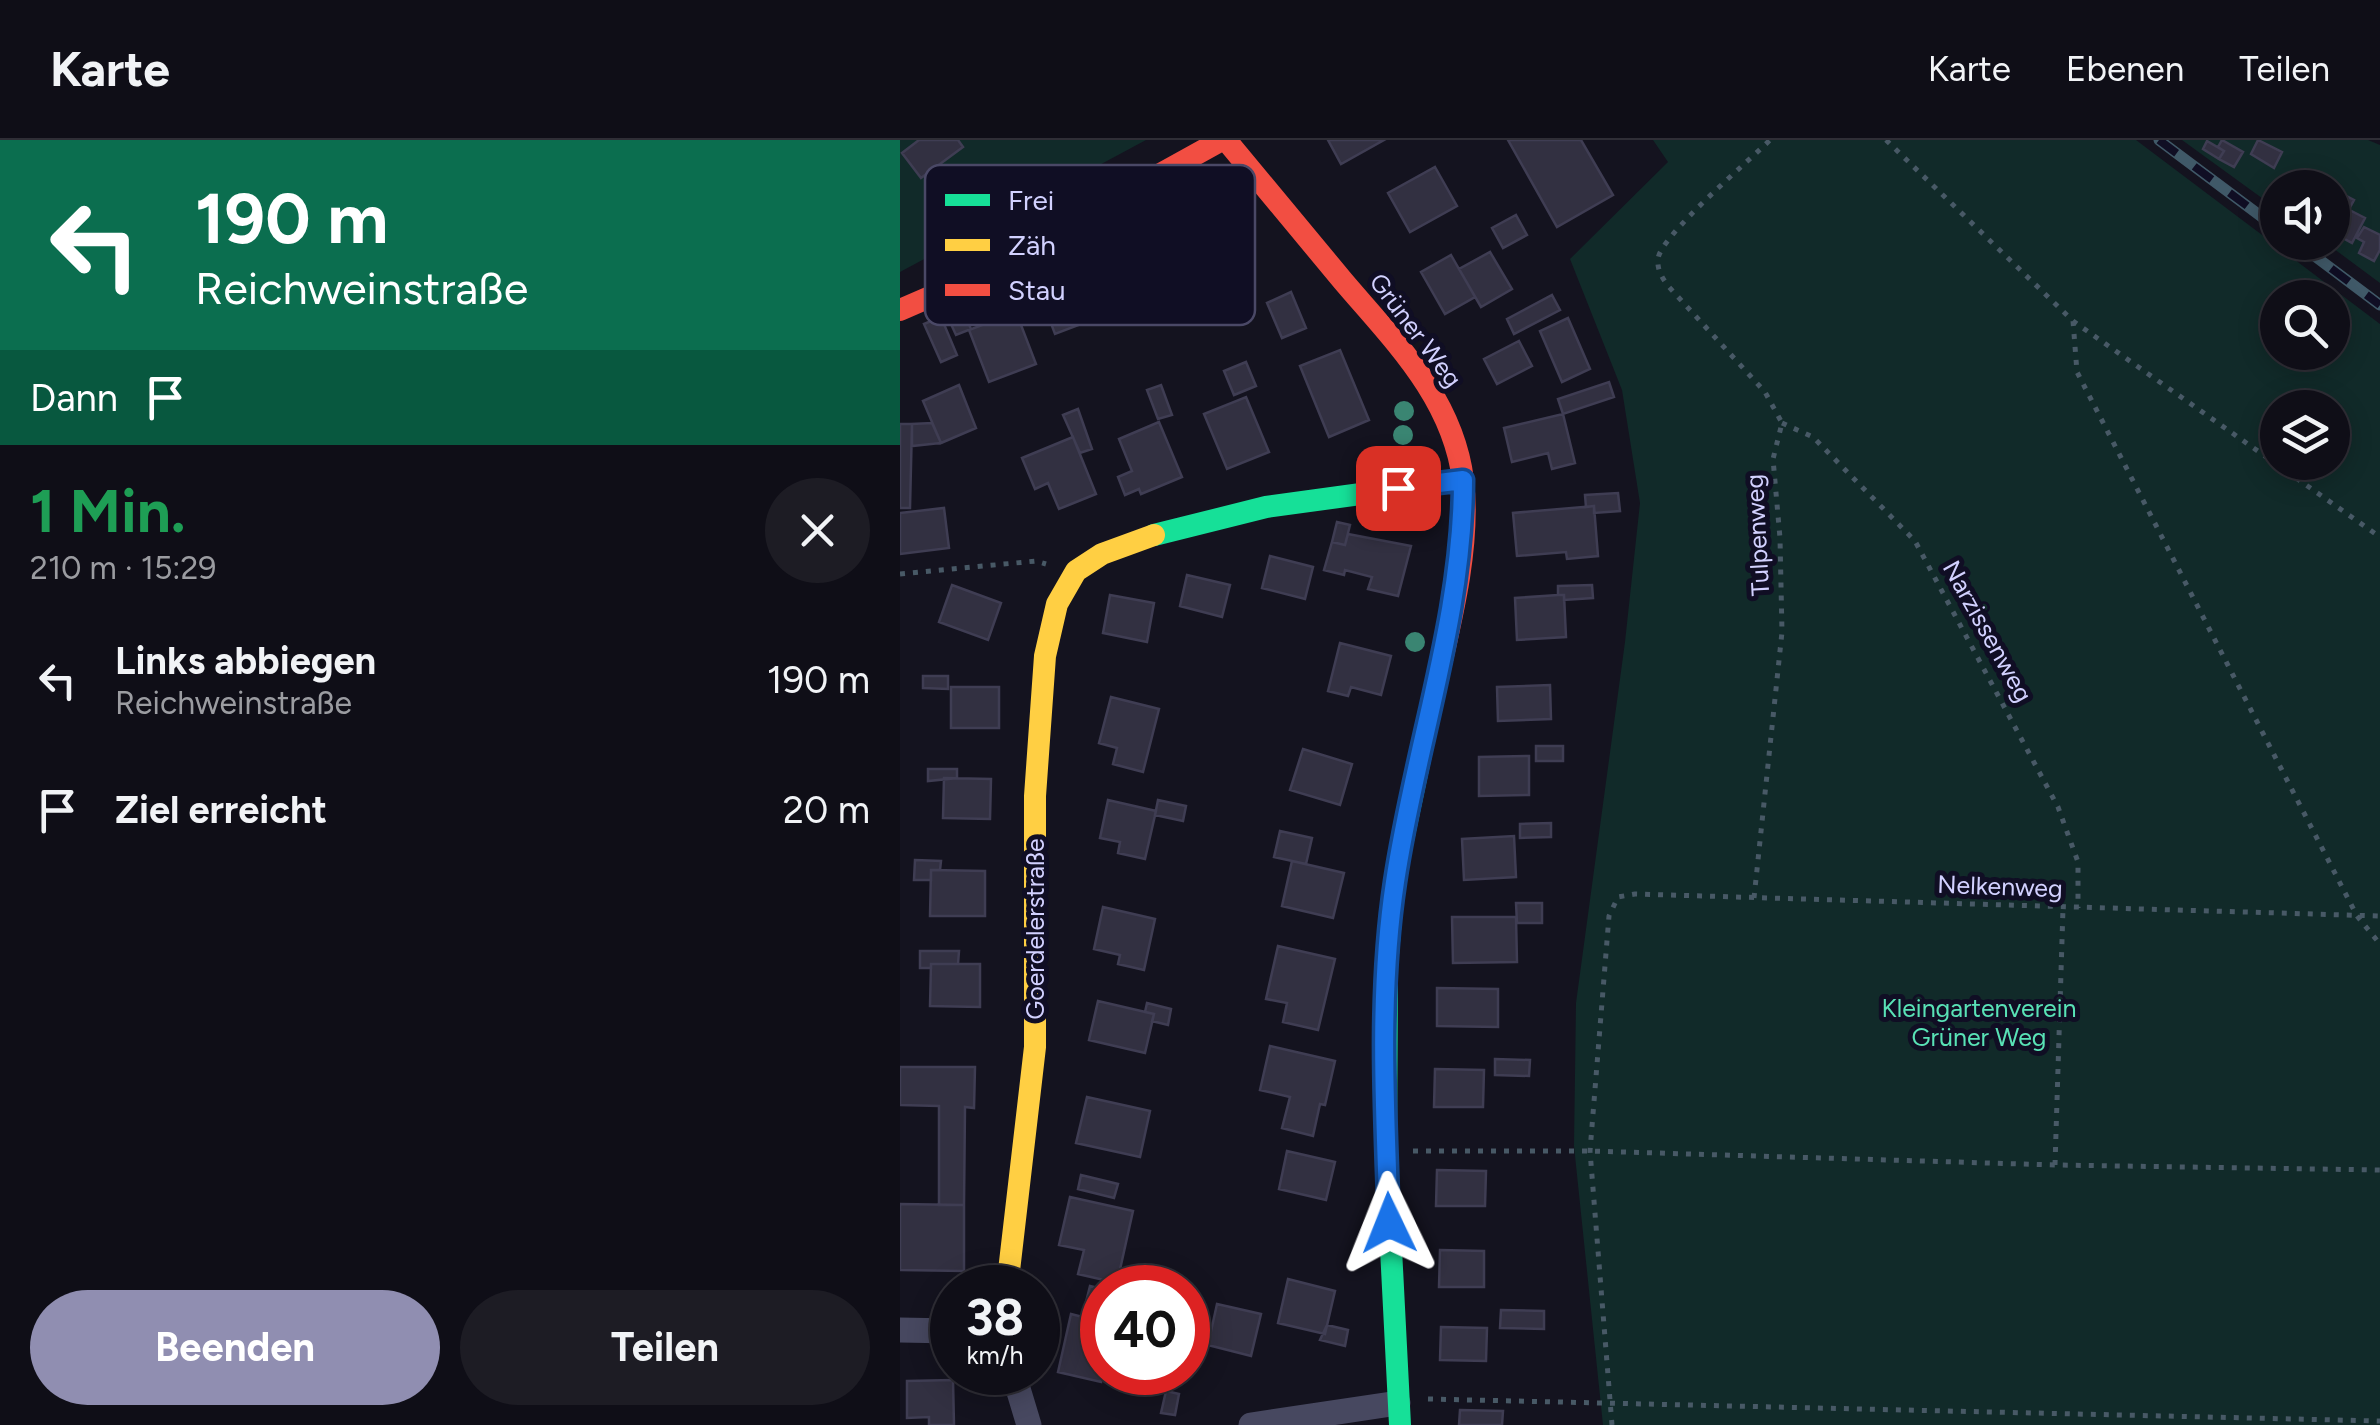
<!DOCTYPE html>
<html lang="de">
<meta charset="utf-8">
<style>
body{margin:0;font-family:Figtree,sans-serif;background:#1d1c24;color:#f1f3f6;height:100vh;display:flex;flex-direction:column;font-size:38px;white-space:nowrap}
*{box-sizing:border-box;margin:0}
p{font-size:32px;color:#9b9ca1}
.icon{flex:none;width:55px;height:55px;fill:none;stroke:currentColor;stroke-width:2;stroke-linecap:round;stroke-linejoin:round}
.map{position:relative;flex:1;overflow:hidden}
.drawer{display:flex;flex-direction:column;background:#0f0e17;width:900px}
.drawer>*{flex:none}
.top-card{background:#0b6e4f;color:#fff;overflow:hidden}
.tools{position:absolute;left:1360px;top:30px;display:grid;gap:20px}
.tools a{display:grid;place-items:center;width:90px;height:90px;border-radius:50%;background:#0f0e17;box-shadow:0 5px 25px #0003,0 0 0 2px #2f2e36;font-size:50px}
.speed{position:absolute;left:30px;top:1125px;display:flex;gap:20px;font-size:50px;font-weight:700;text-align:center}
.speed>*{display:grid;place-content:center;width:130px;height:130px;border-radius:50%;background:#0f0e17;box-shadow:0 5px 25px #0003,0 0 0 2px #2f2e36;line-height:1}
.speed small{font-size:25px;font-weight:400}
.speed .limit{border:15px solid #d22;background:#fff;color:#111}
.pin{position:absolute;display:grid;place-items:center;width:85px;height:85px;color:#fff;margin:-42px;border-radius:20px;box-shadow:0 5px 15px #0006}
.me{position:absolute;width:110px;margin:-55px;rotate:358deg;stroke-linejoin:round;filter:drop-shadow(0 0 8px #0008)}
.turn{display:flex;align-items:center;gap:35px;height:210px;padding:0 30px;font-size:45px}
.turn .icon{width:130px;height:130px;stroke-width:2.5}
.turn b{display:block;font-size:70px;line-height:85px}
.then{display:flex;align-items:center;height:95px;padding:0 30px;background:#0003;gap:20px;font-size:38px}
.round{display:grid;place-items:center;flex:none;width:105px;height:105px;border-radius:52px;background:#1d1c24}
.head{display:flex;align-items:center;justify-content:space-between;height:170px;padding:0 30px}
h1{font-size:60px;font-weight:700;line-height:75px;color:#1e9e55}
.button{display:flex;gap:20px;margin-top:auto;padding:20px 30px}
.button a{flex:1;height:115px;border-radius:60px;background:#908eb1;color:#fff;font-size:40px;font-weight:700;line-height:115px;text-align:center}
.button a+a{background:#1d1c24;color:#f1f3f6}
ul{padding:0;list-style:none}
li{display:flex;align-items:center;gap:30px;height:130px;padding:0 30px}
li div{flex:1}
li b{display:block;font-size:38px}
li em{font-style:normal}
header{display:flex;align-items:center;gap:60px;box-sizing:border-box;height:140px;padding:0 50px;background:#0f0e17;border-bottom:2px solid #2f2e36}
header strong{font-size:48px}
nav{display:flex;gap:55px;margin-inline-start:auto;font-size:35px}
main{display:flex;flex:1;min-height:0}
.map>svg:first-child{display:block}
</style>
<header>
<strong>Karte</strong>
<nav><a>Karte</a><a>Ebenen</a><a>Teilen</a></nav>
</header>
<main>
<section class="drawer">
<div class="top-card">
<div class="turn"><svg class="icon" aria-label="left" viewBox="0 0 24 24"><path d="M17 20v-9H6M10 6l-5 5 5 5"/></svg><div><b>190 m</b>Reichweinstraße</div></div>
<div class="then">Dann<svg class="icon" aria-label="arrive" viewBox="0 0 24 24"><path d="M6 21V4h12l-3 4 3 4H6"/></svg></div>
</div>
<div class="head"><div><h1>1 Min.</h1><p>210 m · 15:29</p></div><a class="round"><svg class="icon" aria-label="close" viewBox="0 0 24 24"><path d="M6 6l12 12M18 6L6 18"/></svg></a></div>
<ul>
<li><svg class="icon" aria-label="left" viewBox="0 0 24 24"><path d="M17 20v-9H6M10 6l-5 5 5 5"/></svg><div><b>Links abbiegen</b><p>Reichweinstraße</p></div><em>190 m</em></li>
<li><svg class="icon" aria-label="arrive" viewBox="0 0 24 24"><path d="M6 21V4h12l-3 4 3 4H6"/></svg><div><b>Ziel erreicht</b></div><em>20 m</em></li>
</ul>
<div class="button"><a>Beenden</a><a>Teilen</a></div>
</section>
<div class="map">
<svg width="1480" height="1285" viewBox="0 0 1480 1285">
<rect width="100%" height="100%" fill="#14131f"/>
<path fill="#112a29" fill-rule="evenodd" d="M0,0H246L0,132Z
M753,0H1236L1480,184V1285H703L674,1006L676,863L725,502L740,363L722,250L670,119L768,22ZM1378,158H1432V212H1378ZM1378,268H1432V322H1378Z
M1282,0H1468L1480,5V143L1426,103L1432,102V48H1378L1377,69Z"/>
<path fill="#323041" stroke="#3f3d53" stroke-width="2.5" d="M19,0H58L63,7L21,38L2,13Z
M428,0H484L441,24Z
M608,0H681L713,55L657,87Z
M1322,0L1343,12L1334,27L1319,19L1324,11L1318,7Z
M1358,0L1382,12L1374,28L1351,14Z
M1307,1L1324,11L1319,19L1303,9Z
M535,27L557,66L510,92L488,53Z
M1435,50L1454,60L1449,69L1432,61Z
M1432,61L1465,78L1452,103L1432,92Z
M616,75L627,95L603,108L592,88Z
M1464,87L1480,95V110L1474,121L1459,113L1464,102L1457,98Z
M590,112L612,149L581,167L559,129Z
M551,115L575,157L545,174L521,132Z
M183,137L191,157L203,153L210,173L155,194L140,154Z
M391,152L406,188L382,198L367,163Z
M652,155L660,170L614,194L607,179Z
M61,166L71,189L56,195L46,173Z
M116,172L136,224L89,242L69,190Z
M41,177L57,215L41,222L24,184Z
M668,178L690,229L662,242L640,191Z
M619,201L632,226L597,244L584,219Z
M440,210L469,280L429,297L400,226Z
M346,222L356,246L334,255L324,231Z
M709,242L714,257L663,274L658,259Z
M59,245L76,288L41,303L23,261Z
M261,245L272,275L258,279L247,250Z
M346,257L369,312L327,329L304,274Z
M178,269L192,309L180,313L163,275Z
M663,274L675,323L652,329L648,313L612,322L604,288Z
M259,282L282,337L241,354L239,349L225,355L218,337L232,331L219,299Z
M32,283L41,303L12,306V284Z
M0,284H12L10,368H0Z
M173,297L196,354L159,369L148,343L135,349L122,318Z
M718,353L720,371L694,373V366L686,367L685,355Z
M694,366L698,416L667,419L666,412L617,416L613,373Z
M44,368L49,408L0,414V373Z
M437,382L450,385L445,405L432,402Z
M448,394L511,406L498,456L468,449L472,437L445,430L444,435L424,430L432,402L445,405Z
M370,416L413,427L405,459L362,448Z
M287,435L330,445L322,477L280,466Z
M52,445L101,463L88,500L39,482Z
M692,445L693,458L664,460V455H658V446Z
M210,455L254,463L247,502L203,493Z
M658,455H664L666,497L617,500L615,458Z
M440,503L491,516L481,555L451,547L448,556L428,551Z
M23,536H48V549L23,548Z
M650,545L651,579L598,581L597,547Z
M51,547H99V588H51Z
M211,557L259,569L243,632L213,624L217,608L199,603Z
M636,606H663V621H636Z
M403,609L452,624L440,665L390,650Z
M629,616V655L579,656V617Z
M28,629H57V638L28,641Z
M44,638L91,639L90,679L43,678Z
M208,660L256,671L245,719L218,713L220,702L200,698Z
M258,660L286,666L283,681L255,675Z
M651,683V697L620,698V684Z
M380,691L412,698L406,724L374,717Z
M614,696L616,737L564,740L562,699Z
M15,720L41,721L40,730H31V740H14Z
M392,721L444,733L433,778L382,766Z
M31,730L85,731V776H30Z
M616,763H642V783H617Z
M203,767L255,779L244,830L218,824L220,815L194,809Z
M552,777H616L617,822L553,823Z
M378,806L435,819L418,890L383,882L387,863L366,859Z
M20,811H59L58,824H31V828H20Z
M31,824H80V867L30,866Z
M537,848L598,849V887L537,886Z
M198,861L254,874L245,913L189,900Z
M247,863L271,869L268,885L252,881L254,874L245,872Z
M370,906L435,921L425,965L420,964L413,996L382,988L390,957L360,950Z
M595,919L630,920L629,936L595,935Z
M0,927H75L74,968L65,967L64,1065H39V966L0,965Z
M535,929L584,930L583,967H534Z
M187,957L250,971L240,1017L176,1003Z
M387,1011L435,1022L426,1060L379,1049Z
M537,1030L586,1031L585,1066H536Z
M181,1035L218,1044L214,1058L178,1049Z
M170,1057L233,1071L217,1143L178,1134L184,1110L159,1105Z
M0,1064L64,1065V1131L0,1130Z
M540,1110L584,1111V1147H539Z
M388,1139L435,1151L425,1194L378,1183Z
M190,1146L202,1149V1166L186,1162Z
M186,1162L202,1166V1182L183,1177Z
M317,1164L361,1174L351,1216L308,1205Z
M601,1170L644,1171V1189L600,1188Z
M171,1174L202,1182L201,1242L158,1232Z
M427,1185L448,1190L445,1206L420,1200Z
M541,1187L587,1188L586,1221L540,1220Z
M53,1240L54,1285H29V1277L7,1278V1241Z
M266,1251L279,1254L275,1275L261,1273Z
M560,1270L603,1271L602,1285H559Z"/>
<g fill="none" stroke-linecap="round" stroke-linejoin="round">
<path stroke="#485966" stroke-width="5" stroke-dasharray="5 8" stroke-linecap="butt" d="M986,0L1173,181L1480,397
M1173,181L1177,232L1457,776L1480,804
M882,283L913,297L1015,401L1158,667L1178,722V768
M0,434L136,421L146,424
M854,758L882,492L880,398L873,319L882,283L865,252L769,147C762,138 757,130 758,119C760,96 850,20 870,0
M513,1011H690L1155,1025L1480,1030
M1155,1025L1163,768
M528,1259L1480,1281
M712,1285L690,1011L709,776L718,757L735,754L1480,776"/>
<path stroke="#474860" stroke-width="25" d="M0,1190L52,1191
M113,1232L129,1285
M351,1285L498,1263"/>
<path stroke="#16e098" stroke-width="22" d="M254,395L366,367L563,340
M500,1285L486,1011L487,826L494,743L528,581"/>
<path stroke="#ffcf43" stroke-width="22" d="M107,1148L135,907V656L145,516L157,464L176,431L202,414L254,395"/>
<path stroke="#f24e42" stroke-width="22" d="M326,0C365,47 404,94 443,141C494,201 553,258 563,340C572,416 544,506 528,581
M0,170L69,140L322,0"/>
<g stroke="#405968" stroke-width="11">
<path id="rail" d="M1259,0L1378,89
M1396,102L1480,165"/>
</g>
<use href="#rail" stroke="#100e24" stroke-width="8" stroke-dasharray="22" stroke-linecap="butt"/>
</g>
<g fill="#3a8572">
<circle cx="504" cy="271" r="10"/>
<circle cx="503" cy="295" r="10"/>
<circle cx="515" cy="502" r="10"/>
</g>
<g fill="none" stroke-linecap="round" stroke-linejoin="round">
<g stroke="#114b97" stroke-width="25">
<path id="route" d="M489,1083C485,971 478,854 495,742C515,606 563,479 563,340L498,348"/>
</g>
<use href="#route" stroke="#1a73e8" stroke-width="18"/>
</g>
<g text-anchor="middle" stroke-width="10" stroke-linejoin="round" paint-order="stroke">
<g font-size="25" fill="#d2d1ff" stroke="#100e24">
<text transform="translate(516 190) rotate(53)" y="9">Grüner Weg</text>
<text transform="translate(857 395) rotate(-93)" y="9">Tulpenweg</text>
<text transform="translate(1088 491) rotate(61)" y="9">Narzissenweg</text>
<text transform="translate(1100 746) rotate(2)" y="9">Nelkenweg</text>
<text transform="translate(135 789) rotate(-90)" y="9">Goerdelerstraße</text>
</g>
<g font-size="25" fill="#59e2b6" stroke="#100e24">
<text x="1079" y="877">Kleingartenverein<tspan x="1079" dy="29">Grüner Weg</tspan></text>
</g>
</g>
<rect x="25" y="25" width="330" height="160" rx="15" fill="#100e24" stroke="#4a4866" stroke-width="2.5"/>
<rect x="45" y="54" width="45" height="12" fill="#16e098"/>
<rect x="45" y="99" width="45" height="12" fill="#ffcf43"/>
<rect x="45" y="144" width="45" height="12" fill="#f24e42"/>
<g font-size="28" fill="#d2d1ff">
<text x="108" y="70">Frei</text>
<text x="108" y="115">Zäh</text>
<text x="108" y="160">Stau</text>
</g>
</svg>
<div class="tools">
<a><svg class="icon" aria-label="sound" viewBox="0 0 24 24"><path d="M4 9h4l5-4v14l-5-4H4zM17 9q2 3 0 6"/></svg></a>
<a><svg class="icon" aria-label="search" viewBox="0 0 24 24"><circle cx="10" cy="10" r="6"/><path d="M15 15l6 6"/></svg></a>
<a><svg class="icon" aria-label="layers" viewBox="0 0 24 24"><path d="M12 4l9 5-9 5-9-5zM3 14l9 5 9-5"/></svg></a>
</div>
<div class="speed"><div>38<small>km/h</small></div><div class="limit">40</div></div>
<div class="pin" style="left:498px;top:348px;background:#d93025"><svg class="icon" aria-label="arrive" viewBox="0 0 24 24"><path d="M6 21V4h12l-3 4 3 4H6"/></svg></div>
<svg class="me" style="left:489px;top:1083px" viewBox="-20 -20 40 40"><path d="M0-17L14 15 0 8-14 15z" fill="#1a73e8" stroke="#fff" stroke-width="4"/></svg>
</div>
</main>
